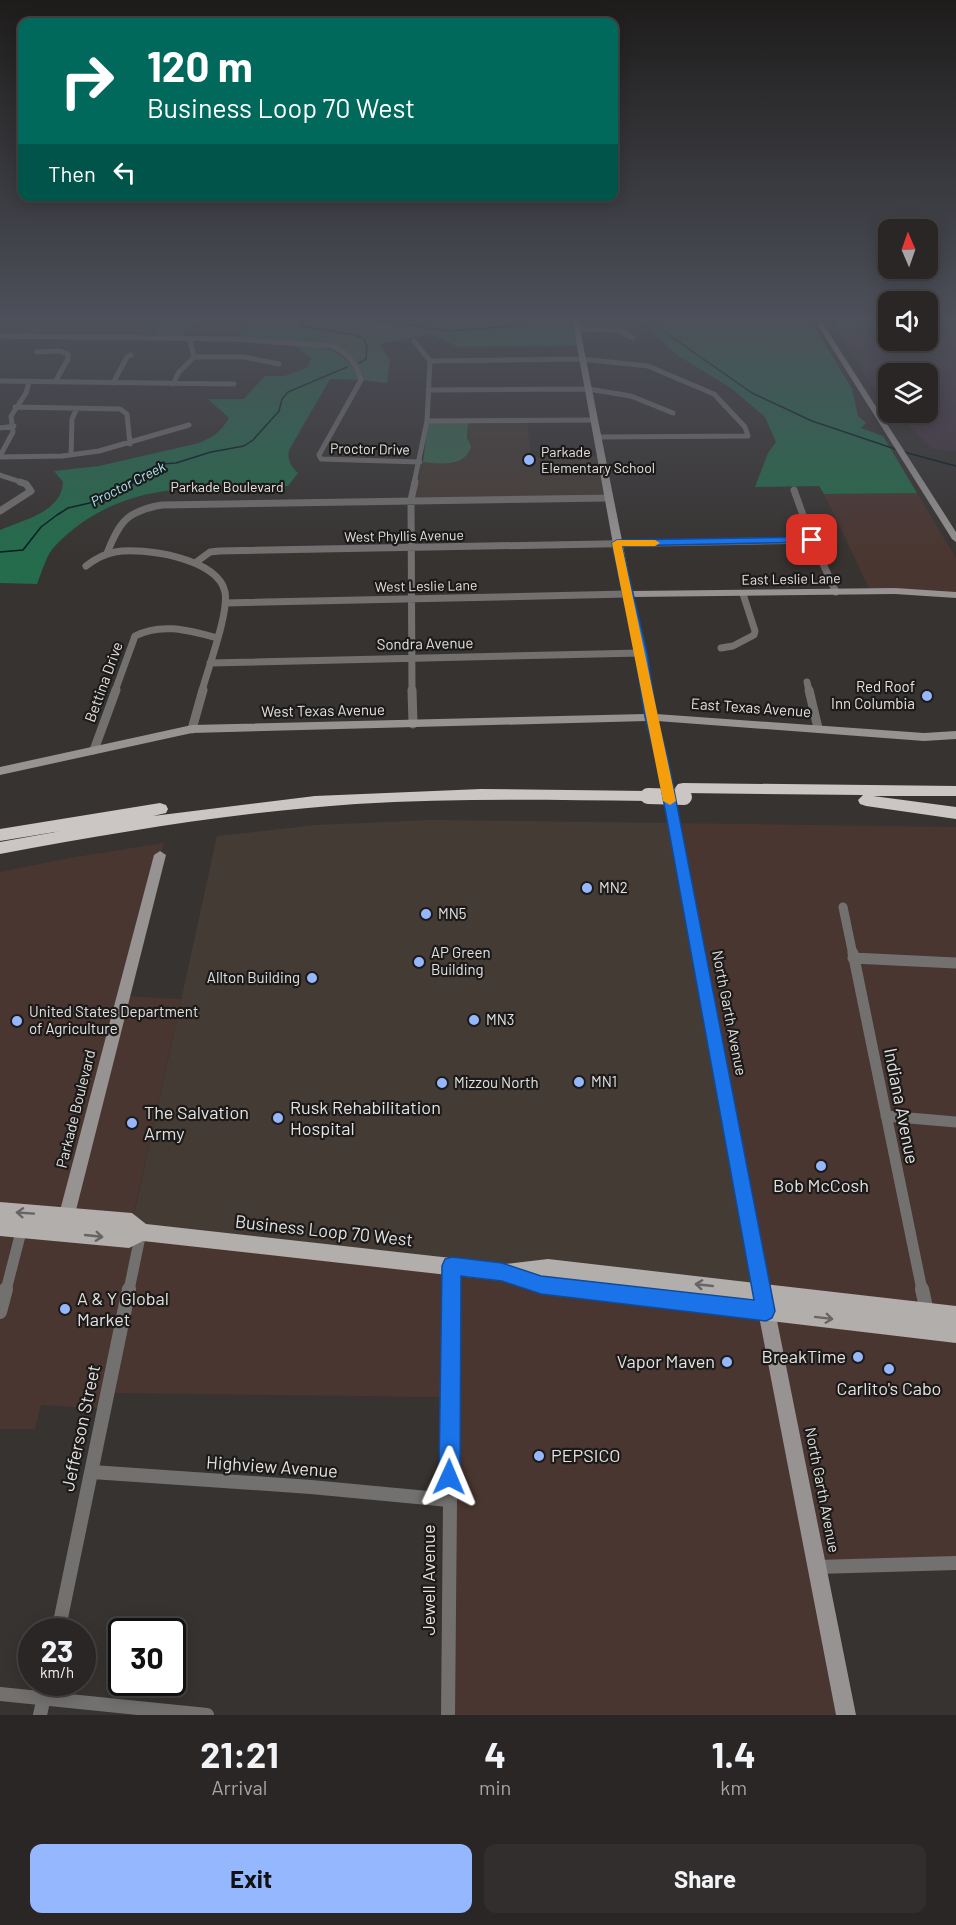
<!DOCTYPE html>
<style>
body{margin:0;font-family:Barlow,sans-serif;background:#312e2d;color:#f1f3f6;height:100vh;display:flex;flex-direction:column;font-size:22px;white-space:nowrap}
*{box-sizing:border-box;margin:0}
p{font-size:20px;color:#a5a5a7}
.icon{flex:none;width:33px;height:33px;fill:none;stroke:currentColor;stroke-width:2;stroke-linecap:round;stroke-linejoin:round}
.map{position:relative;height:1715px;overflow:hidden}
.side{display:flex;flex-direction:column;background:#292625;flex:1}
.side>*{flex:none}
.guide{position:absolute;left:18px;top:18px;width:600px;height:183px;border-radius:12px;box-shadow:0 3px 15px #0003,0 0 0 2px #454342;background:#00695c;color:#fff;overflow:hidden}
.needle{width:39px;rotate:358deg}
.tools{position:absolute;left:878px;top:219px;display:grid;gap:12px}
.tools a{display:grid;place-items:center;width:60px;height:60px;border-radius:12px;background:#292625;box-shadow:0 3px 15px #0003,0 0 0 2px #454342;font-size:30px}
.speed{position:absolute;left:18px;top:1618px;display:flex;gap:12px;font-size:30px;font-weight:700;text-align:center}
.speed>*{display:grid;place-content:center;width:78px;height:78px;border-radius:50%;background:#292625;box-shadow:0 3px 15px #0003,0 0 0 2px #454342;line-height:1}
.speed small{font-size:15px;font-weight:400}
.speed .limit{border:3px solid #111;border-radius:9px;background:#fff;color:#111}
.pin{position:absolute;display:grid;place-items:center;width:51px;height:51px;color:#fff;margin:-26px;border-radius:12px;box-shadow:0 3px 9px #0006}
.me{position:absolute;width:66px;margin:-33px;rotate:1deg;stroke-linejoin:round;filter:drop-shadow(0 0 4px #0008)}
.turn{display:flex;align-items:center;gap:21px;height:126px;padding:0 30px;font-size:27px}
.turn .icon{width:78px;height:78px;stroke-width:2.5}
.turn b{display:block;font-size:42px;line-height:51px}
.then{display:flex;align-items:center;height:57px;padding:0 30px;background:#0003;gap:12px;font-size:22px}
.eta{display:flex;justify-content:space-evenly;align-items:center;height:102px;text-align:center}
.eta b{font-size:36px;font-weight:700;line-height:42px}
.cta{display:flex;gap:12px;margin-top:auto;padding:12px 30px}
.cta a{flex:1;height:69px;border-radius:12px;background:#95b7fd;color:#111;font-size:24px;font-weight:700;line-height:69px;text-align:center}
.cta a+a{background:#312e2d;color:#f1f3f6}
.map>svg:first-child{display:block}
</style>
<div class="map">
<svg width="956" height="1715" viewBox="0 0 956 1715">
<rect width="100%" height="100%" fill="#373331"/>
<path fill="#4a3630" d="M917,493L956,558V592L870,590L824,494Z
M674,823L956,827V1565L818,1568L847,1715H449L442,1397L111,1393L107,1409L41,1405L35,1429H0V872L69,858L164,843L123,996L181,999L132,1222Z"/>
<path fill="#453643" d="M29,319H160L155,337L14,336Z
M836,327L888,328V340H927V329L956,330V451L932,449L896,413L927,412V374H888V404L875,391Z"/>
<path fill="#453b35" d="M474,422H527L531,457L597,456L604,494L415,499L421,462L445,463L463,459L469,453L468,424Z
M432,820L674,823L765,1301L131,1229L217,836L316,825Z"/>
<path fill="#386850" d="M303,319H532L511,327L447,331L379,344L390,360L387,383L361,380L350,357L323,345L311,328L302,326Z
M428,422H474L468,424L467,438L471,446C467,467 439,464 423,462Z"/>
<path fill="#246c4c" d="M160,319H200L198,324L189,327L180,338L155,337Z
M242,319H303L302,326L324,330L323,345L240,338Z
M527,319H571L576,346L459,347L429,334C462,328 496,333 527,319Z
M638,319H810L852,389L858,416L866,423L861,428L883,436L917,493L824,494L819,486L755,487L768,453L776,442L765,417L731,388L677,355Z
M832,319H888V328L836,327Z
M293,344C324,348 345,347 359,380L330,379L289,450C287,460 291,466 298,473L288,486C202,488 120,478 55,546C46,555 42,572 37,584L0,583V530C23,520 62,512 63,482L54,471L99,466L199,443C213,437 221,432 229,418L208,399H244L265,376H284L307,368L311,358Z"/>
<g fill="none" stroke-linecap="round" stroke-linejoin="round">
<path stroke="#001b20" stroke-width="1.5" d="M303,319L302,326L355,335L364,339L367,347L366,359L359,363
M373,319L447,331L514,326L537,319
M646,319L752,393L812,421L898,450
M904,452L956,466
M0,552L23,550L41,527L57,515L68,508L98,501L133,483L150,469L161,464L176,463L211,452L244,446L253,440L279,411L282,399L288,392L347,367"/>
<path stroke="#737170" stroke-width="5" d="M577,329L618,330L633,338
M0,336L235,339L331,346C347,351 356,364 361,380L319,455L321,459L420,462
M414,341L430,361L427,421L414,483
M37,352L60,351L68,354V359L55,382
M194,357H244L279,364
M430,361L581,359L648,366L714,394L745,427L748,436L598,437
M0,381L234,384
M113,383L127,357L131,355
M173,384L179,372L194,357L190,339
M428,390L588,389L631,396L673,413
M15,407L120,409L127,414L130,444
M427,421L595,420
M0,428L14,426
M71,455L72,419L77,408
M0,456L13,432L11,416L26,393L29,382
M0,457L62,456L99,451L189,425
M0,475L24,483"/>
<path stroke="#737170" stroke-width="7" d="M794,490L812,540L836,592
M0,511L31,491L26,484L20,482
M107,553C120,521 127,511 162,505L608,498
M195,563L210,552L219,551L812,540
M86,566C95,559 103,554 115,552C143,547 218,558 225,592C229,613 208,668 202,691
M226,603L627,594
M721,648L733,646L754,635L755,631L743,594
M210,663L641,653
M807,682L809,691
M115,691L135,636C162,622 190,631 218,638
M412,691L411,500L415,482"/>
<path stroke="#737170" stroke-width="9" d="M412,690L413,724
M809,690L818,728
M192,729L203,690
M94,750L116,690
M843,907L853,955"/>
<path stroke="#737170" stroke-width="11" d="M853,953L922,1290
M853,958L956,963
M886,1116L956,1122
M6,1290L22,1228
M129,1290L141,1232
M452,1290V1266"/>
<path stroke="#737170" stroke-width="14" d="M922,1289L927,1312
M0,1312L6,1289
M92,1472L311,1487L449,1500
M817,1567L956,1563
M58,1632L129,1289
M0,1694L207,1715
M40,1715L47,1683
M448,1715L452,1289"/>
<path fill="#979392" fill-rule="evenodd" d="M572,319H578L632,591L895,588L956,592V598L895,594L633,597L646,653L656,714L924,733L956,731V739L924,741L657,721L667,759L746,1166L856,1715H836L730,1166L657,759L647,721L192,733L0,775V767L192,725L645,714L636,653L613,544Z
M814,319H820L956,532V542L952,539Z
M160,851L166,855L73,1222L71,1227L65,1230L59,1227L57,1222L154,855Z"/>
<path fill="#b2aeac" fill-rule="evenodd" d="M0,1202L132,1213L146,1224L505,1264L548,1259L956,1306V1343L541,1294L502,1281L143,1241L129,1248L0,1236Z"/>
<path fill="#cbc5c3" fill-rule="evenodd" d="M683,783L956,786V796H873L956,807V819L866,806L860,804L858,800L863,795L683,793L678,792L675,788L678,784Z
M481,789L648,791L654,792L656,796L654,800L648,801C551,800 453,798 356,804C237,812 118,832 0,854V842L61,831L0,841V829L160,803L166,805L168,809L166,813L153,816L315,796Z"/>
<path stroke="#cbc5c3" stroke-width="16" d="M648,796L684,797"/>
</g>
<defs><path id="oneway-shaft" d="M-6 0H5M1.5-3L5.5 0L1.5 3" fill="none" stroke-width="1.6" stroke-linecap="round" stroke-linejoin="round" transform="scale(1.5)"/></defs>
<g stroke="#686463">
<use href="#oneway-shaft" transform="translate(25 1213) rotate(-176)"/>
<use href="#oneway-shaft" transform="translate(94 1236) rotate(6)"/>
<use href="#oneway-shaft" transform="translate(704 1285) rotate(-174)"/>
<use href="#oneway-shaft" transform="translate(824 1318) rotate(7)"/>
</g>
<linearGradient id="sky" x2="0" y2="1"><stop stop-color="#1e1c1b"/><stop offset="0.57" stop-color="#4d505a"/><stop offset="1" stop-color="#4d505a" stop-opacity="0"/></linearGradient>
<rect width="956" height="559" fill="url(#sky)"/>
<path fill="#1a73e8" stroke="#114b97" stroke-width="1.5" d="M812,537L817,540L816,542L622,546L647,653L657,717L668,759L775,1311L772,1318L766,1321L541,1294L502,1281L461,1276L460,1477L457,1485L449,1488L442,1485L439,1477L442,1266L445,1259L452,1257L502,1263L541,1276L754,1300L656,759L645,717L635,653L612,543L617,540Z"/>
<path fill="#f59e0b" d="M617,540H655L660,543L655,546H622L676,801L670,805L663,801L612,543Z"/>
<g fill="#95b7fd" stroke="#1d1b1a" stroke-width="2">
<circle cx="529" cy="460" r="6"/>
<circle cx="927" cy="696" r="6"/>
<circle cx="587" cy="888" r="6"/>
<circle cx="426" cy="914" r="6"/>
<circle cx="419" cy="962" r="6"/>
<circle cx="312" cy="978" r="6"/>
<circle cx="474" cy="1020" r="6"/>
<circle cx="17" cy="1021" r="6"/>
<circle cx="579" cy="1082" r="6"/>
<circle cx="442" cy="1083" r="6"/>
<circle cx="278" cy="1118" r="6"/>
<circle cx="132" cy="1123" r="6"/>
<circle cx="821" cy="1166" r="6"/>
<circle cx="65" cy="1309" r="6"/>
<circle cx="858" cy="1357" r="6"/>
<circle cx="727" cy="1362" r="6"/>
<circle cx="889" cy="1369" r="6"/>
<circle cx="539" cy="1456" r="6"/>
</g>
<g text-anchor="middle" stroke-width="4.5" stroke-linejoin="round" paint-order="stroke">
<g font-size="14" fill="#e4e2e1" stroke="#1d1b1a">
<text transform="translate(370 449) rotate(1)" y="5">Proctor Drive</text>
<text x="227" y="492">Parkade Boulevard</text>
<text transform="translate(404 536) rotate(-1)" y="5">West Phyllis Avenue</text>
<text transform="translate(791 579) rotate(-1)" y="5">East Leslie Lane</text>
<text transform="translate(426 586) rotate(-1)" y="5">West Leslie Lane</text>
</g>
<g font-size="14" fill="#e4e2e1" stroke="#1d1b1a" text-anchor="start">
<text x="541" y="457">Parkade<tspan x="541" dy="16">Elementary School</tspan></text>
</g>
<g font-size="14" font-style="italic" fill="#a8eefa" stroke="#1d1b1a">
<text transform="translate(128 484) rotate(-27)" y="5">Proctor Creek</text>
</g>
<g font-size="15" fill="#e4e2e1" stroke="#1d1b1a">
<text transform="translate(425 644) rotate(-1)" y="5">Sondra Avenue</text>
<text transform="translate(104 682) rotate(-70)" y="5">Bettina Drive</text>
<text transform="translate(751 708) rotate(4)" y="5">East Texas Avenue</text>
<text transform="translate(323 711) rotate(-1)" y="5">West Texas Avenue</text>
<text transform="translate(729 1013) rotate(79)" y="5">North Garth Avenue</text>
<text transform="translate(76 1109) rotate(-76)" y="5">Parkade Boulevard</text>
<text transform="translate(822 1490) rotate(79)" y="5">North Garth Avenue</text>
</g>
<g font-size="15" fill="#e4e2e1" stroke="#1d1b1a" text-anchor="start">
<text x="915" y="692" text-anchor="end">Red Roof<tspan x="915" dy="17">Inn Columbia</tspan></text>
<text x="599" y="893">MN2</text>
<text x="438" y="919">MN5</text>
<text x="431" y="958">AP Green<tspan x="431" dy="17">Building</tspan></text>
<text x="300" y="983" text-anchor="end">Allton Building</text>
<text x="29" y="1017">United States Department<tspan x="29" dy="17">of Agriculture</tspan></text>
<text x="486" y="1025">MN3</text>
<text x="591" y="1087">MN1</text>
<text x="454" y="1088">Mizzou North</text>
</g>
<g font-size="18" fill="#e4e2e1" stroke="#1d1b1a">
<text transform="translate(901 1106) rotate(79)" y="6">Indiana Avenue</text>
<text transform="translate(324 1231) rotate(6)" y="6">Business Loop 70 West</text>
<text transform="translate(81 1428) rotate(-78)" y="6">Jefferson Street</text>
<text transform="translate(272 1467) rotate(4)" y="6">Highview Avenue</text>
<text transform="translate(429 1580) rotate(-90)" y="6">Jewell Avenue</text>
</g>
<g font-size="18" fill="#e4e2e1" stroke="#1d1b1a" text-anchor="start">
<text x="290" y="1114">Rusk Rehabilitation<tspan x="290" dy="21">Hospital</tspan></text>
<text x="144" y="1119">The Salvation<tspan x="144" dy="21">Army</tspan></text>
<text x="821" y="1192" text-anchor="middle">Bob McCosh</text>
<text x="77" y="1305">A &amp; Y Global<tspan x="77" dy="21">Market</tspan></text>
<text x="846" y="1363" text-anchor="end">BreakTime</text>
<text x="715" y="1368" text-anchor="end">Vapor Maven</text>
<text x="889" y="1395" text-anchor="middle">Carlito's Cabo</text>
<text x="551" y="1462">PEPSICO</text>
</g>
</g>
</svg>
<div class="tools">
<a><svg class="needle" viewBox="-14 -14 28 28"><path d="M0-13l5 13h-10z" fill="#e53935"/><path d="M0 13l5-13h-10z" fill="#a5a5a7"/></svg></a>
<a><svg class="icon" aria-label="sound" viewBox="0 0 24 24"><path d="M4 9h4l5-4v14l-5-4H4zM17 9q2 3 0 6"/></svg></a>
<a><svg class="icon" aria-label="layers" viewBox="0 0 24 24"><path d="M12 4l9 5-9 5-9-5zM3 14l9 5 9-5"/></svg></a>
</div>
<div class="speed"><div>23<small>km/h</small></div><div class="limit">30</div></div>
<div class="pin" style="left:812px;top:540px;background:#d93025"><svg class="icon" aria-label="arrive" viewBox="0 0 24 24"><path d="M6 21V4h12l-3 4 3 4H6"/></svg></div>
<svg class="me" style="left:449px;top:1477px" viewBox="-20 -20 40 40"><path d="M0-17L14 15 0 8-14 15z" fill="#1a73e8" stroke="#fff" stroke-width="4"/></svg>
<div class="guide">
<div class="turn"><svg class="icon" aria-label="right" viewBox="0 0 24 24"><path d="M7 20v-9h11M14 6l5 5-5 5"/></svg><div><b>120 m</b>Business Loop 70 West</div></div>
<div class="then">Then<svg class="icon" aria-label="left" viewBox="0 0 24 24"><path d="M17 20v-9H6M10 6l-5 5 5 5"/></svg></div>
</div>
</div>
<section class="side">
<div class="eta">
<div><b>21:21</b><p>Arrival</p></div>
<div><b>4</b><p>min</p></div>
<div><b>1.4</b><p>km</p></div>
</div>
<div class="cta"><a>Exit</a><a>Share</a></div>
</section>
